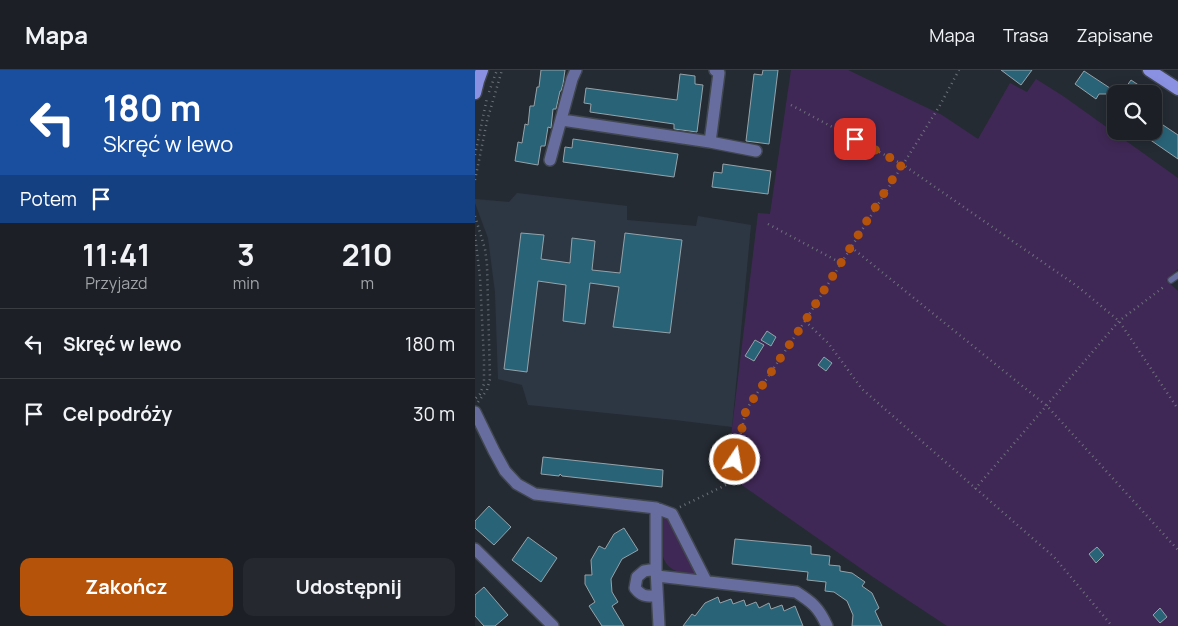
<!DOCTYPE html>
<html lang="pl">
<meta charset="utf-8">
<style>
body{margin:0;font-family:Manrope,sans-serif;background:#25282e;color:#f1f3f6;height:100vh;display:flex;flex-direction:column;font-size:19px;white-space:nowrap}
*{box-sizing:border-box;margin:0}
p{font-size:16px;color:#a0a3a7}
.icon{flex:none;width:28px;height:28px;fill:none;stroke:currentColor;stroke-width:2;stroke-linecap:round;stroke-linejoin:round}
.map{position:relative;flex:1;overflow:hidden}
.drawer{display:flex;flex-direction:column;background:#1c2026;width:475px}
.drawer>*{flex:none}
.guide{background:#1a4fa0;color:#fff;overflow:hidden}
.fabs{position:absolute;left:632px;top:15px;display:grid;gap:10px}
.fabs a{display:grid;place-items:center;width:55px;height:55px;border-radius:10px;background:#1c2026;box-shadow:0 2px 12px #0003,0 0 0 1px #3a3e43;font-size:25px}
.pin{position:absolute;display:grid;place-items:center;width:42px;height:42px;color:#fff;margin:-21px;border-radius:10px;box-shadow:0 2px 8px #0006}
.me{position:absolute;width:55px;margin:-28px;rotate:12deg;stroke-linejoin:round;filter:drop-shadow(0 0 4px #0008)}
.turn{display:flex;align-items:center;gap:18px;height:105px;padding:0 20px;font-size:22px}
.turn .icon{width:65px;height:65px;stroke-width:2.5}
.turn b{display:block;font-size:35px;line-height:42px}
.then{display:flex;align-items:center;height:48px;padding:0 20px;background:#0003;gap:10px;font-size:19px}
.eta{display:flex;justify-content:space-evenly;align-items:center;height:85px;text-align:center}
.eta b{font-size:30px;font-weight:700;line-height:35px}
.button{display:flex;gap:10px;margin-top:auto;padding:10px 20px}
.button a{flex:1;height:58px;border-radius:10px;background:#b45309;color:#fff;font-size:20px;font-weight:700;line-height:58px;text-align:center}
.button a+a{background:#25282e;color:#f1f3f6}
ul{padding:0;list-style:none}
li{display:flex;align-items:center;gap:15px;height:70px;padding:0 20px;border-top:1px solid #3a3e43}
li div{flex:1}
li b{display:block;font-size:19px}
li em{font-style:normal}
header{display:flex;align-items:center;gap:30px;box-sizing:border-box;height:70px;padding:0 25px;background:#1c2026;border-bottom:1px solid #3a3e43}
header strong{font-size:24px}
nav{display:flex;gap:28px;margin-inline-start:auto;font-size:18px}
main{display:flex;flex:1;min-height:0}
.map>svg:first-child{display:block}
</style>
<header>
<strong>Mapa</strong>
<nav><a>Mapa</a><a>Trasa</a><a>Zapisane</a></nav>
</header>
<main>
<section class="drawer">
<div class="guide">
<div class="turn"><svg class="icon" aria-label="left" viewBox="0 0 24 24"><path d="M17 20v-9H6M10 6l-5 5 5 5"/></svg><div><b>180 m</b>Skręć w lewo</div></div>
<div class="then">Potem<svg class="icon" aria-label="arrive" viewBox="0 0 24 24"><path d="M6 21V4h12l-3 4 3 4H6"/></svg></div>
</div>
<div class="eta">
<div><b>11:41</b><p>Przyjazd</p></div>
<div><b>3</b><p>min</p></div>
<div><b>210</b><p>m</p></div>
</div>
<ul>
<li><svg class="icon" aria-label="left" viewBox="0 0 24 24"><path d="M17 20v-9H6M10 6l-5 5 5 5"/></svg><div><b>Skręć w lewo</b></div><em>180 m</em></li>
<li><svg class="icon" aria-label="arrive" viewBox="0 0 24 24"><path d="M6 21V4h12l-3 4 3 4H6"/></svg><div><b>Cel podróży</b></div><em>30 m</em></li>
</ul>
<div class="button"><a>Zakończ</a><a>Udostępnij</a></div>
</section>
<div class="map">
<svg width="703" height="556" viewBox="0 0 703 556">
<rect width="100%" height="100%" fill="#252b33"/>
<path fill="#2d3744" d="M42,123L152,136V150L221,156L223,146L276,155L257,357L200,350L53,335L47,315L23,309L20,222L13,168L0,133V129L34,132Z"/>
<path fill="#402856" d="M316,0H373L467,45L503,69L535,13L552,22L561,9L588,26L703,108V199L691,210L703,221V556H472L398,507L261,411L253,391L283,143L295,144Z
M188,448H192L196,451L221,499L220,503C214,505 210,504 204,502C181,495 186,468 186,449Z"/>
<path fill="#296378" stroke="#96a2a8" d="M66,0H90L88,14L86,21H85L81,39H78L76,58L73,57L70,76H66L63,95L40,91L43,72L47,73L50,54L53,55L55,36H59L62,17H64Z
M288,0H303L294,74L271,71L279,4L287,5Z
M526,0H557L546,15Z
M609,1L644,24H624L621,29L600,14Z
M205,4L220,6V14L228,15L222,62L199,59V54L115,42L116,34L109,33L111,18L202,30Z
M656,10L677,24H646Z
M685,53L703,65V89L674,69Z
M98,69L203,84L199,107L88,92L90,77L97,78Z
M248,94L296,101L293,124L237,117L239,102L247,103Z
M46,163L69,165L66,189L95,193L97,168L120,171L117,200L145,203L150,163L207,170L195,263L138,257L144,217L115,213L110,254L88,251L91,215L63,211L52,302L29,299Z
M292,261L301,267L296,276L286,270Z
M280,270L289,275L279,291L270,286Z
M349,287L357,293L351,301L343,295Z
M68,387L188,400L187,417L87,406L85,404L84,406L66,404Z
M14,436L36,457L19,475L0,458V451Z
M149,458L163,480L147,489L136,509L137,522L143,532L137,536L149,556H127L114,536L120,532L110,514V505H117L116,490L124,476L130,479L139,464Z
M53,467L82,488L66,512L37,490Z
M260,469L336,476V484L355,486L354,495L365,496V501L377,503L390,512L387,516L397,523L404,538L400,541L407,556H377L378,545L372,531L359,522L350,521L351,512L332,510L333,502L257,494Z
M622,477L629,485L621,493L614,484Z
M9,517L33,545L20,556H9L0,546V525Z
M243,527L245,533L256,529L258,534L269,530L271,536L281,532L284,538L294,533L296,539L307,535L309,541L320,536L328,556H208L217,544L220,546L230,533Z
M685,538L692,547L685,553L678,545Z"/>
<g fill="none" stroke-linecap="round" stroke-linejoin="round">
<g stroke="#41474f" stroke-width="8">
<path id="lane" d="M696,210L703,205"/>
</g>
<g stroke="#41474f" stroke-width="14">
<path id="street" d="M87,50L235,72L281,81
M235,72L244,3L240,0
M75,90L97,9L101,0
M0,342L19,381L30,401L42,414L60,424L181,438V499L184,556
M181,438L197,444L231,511
M0,479L78,556
M181,499L169,501L162,507L160,518C167,527 171,526 182,526
M182,506L321,522C337,532 344,538 352,556"/>
</g>
<g stroke="#41474f" stroke-width="15">
<path id="secondary" d="M674,0L703,19
M0,23L3,11L7,0"/>
</g>
<path stroke="#6d737a" stroke-width="2.5" stroke-dasharray="1 4" stroke-linecap="butt" d="M14,22L22,0
M316,35L427,94L602,216L644,251L703,339
M0,85L12,28
M0,110L12,51L27,0
M0,146L10,179L12,195L15,309L12,320L3,332
M293,154L366,193
M0,165L5,207L9,290V314L5,324L0,329
M376,177L572,336L703,480
M330,251L354,274L387,319L579,487L637,556
M500,419L644,251L690,216
M205,437L253,414L260,390L271,340L330,251L464,37L484,0"/>
<use href="#lane" stroke="#686d9f" stroke-width="5.5"/>
<use href="#street" stroke="#686d9f" stroke-width="11"/>
<use href="#secondary" stroke="#8b91e2" stroke-width="12"/>
</g>
<g fill="none" stroke-linecap="round" stroke-linejoin="round">
<path stroke="#b45309" stroke-width="9" stroke-dasharray="0 16.2" d="M260,390L271,340L330,251L427,94L380,69"/>
</g>
</svg>
<div class="fabs">
<a><svg class="icon" aria-label="search" viewBox="0 0 24 24"><circle cx="10" cy="10" r="6"/><path d="M15 15l6 6"/></svg></a>
</div>
<div class="pin" style="left:380px;top:69px;background:#d93025"><svg class="icon" aria-label="arrive" viewBox="0 0 24 24"><path d="M6 21V4h12l-3 4 3 4H6"/></svg></div>
<svg class="me" style="left:260px;top:390px" viewBox="-20 -20 40 40"><circle r="17" fill="#b45309" stroke="#fff" stroke-width="3"/><path d="M0-11L8 9 0 5-8 9z" fill="#fff"/></svg>
</div>
</main>
